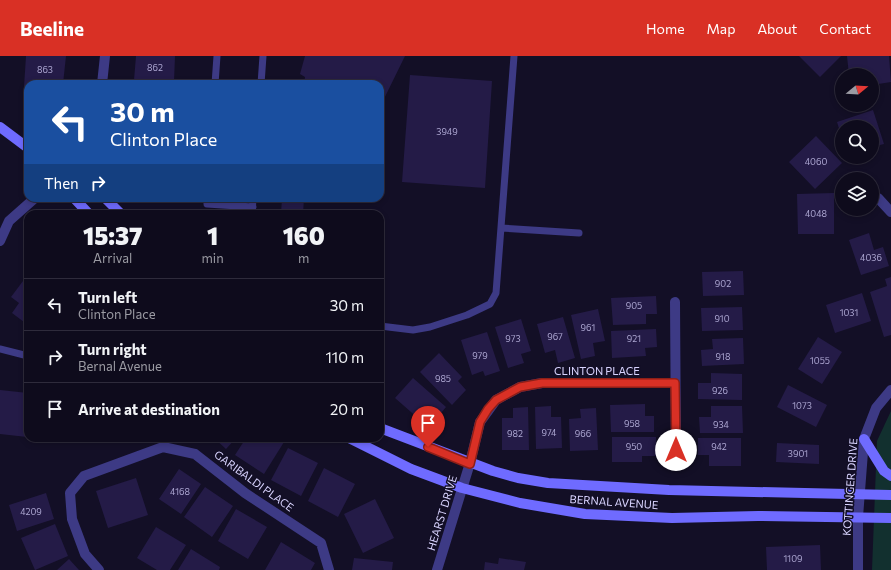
<!DOCTYPE html>
<style>
body{margin:0;font-family:Commissioner,sans-serif;background:#171425;color:#f1f3f6;height:100vh;display:flex;flex-direction:column;font-size:15px;white-space:nowrap}
*{box-sizing:border-box;margin:0}
p{font-size:13px;color:#9b9ba3}
.icon{flex:none;width:22px;height:22px;fill:none;stroke:currentColor;stroke-width:2;stroke-linecap:round;stroke-linejoin:round}
.map{position:relative;flex:1;overflow:hidden}
.side{position:absolute;left:24px;top:154px;width:360px;height:232px;display:flex;flex-direction:column;background:#0e0b1c;border-radius:12px;box-shadow:0 2px 6px #0003,0 0 0 1px #2e2b3b}
.side>*{flex:none}
.hud{position:absolute;left:24px;top:24px;width:360px;height:122px;border-radius:12px;box-shadow:0 2px 6px #0003,0 0 0 1px #2e2b3b;background:#1a4fa0;color:#fff;overflow:hidden}
.needle{width:26px;rotate:72deg}
.fabs{position:absolute;left:835px;top:12px;display:grid;gap:8px}
.fabs a{display:grid;place-items:center;width:44px;height:44px;border-radius:50%;background:#0e0b1c;box-shadow:0 2px 6px #0003,0 0 0 1px #2e2b3b;font-size:20px}
.pin{position:absolute;display:grid;place-items:center;width:34px;height:34px;color:#fff;margin:-41px -17px;border-radius:50% 50% 50% 0;rotate:-45deg;box-shadow:0 0 4px #0007}
.pin .icon{rotate:45deg}
.me{position:absolute;width:44px;margin:-22px;rotate:0deg;stroke-linejoin:round;filter:drop-shadow(0 0 3px #0008)}
.turn{display:flex;align-items:center;gap:14px;height:84px;padding:0 20px;font-size:18px}
.turn .icon{width:52px;height:52px;stroke-width:2.5}
.turn b{display:block;font-size:28px;line-height:34px}
.then{display:flex;align-items:center;height:38px;padding:0 20px;background:#0003;gap:8px;font-size:15px}
.eta{display:flex;justify-content:space-evenly;align-items:center;height:68px;text-align:center}
.eta b{font-size:24px;font-weight:800;line-height:28px}
ul{padding:0;list-style:none}
li{display:flex;align-items:center;gap:12px;height:52px;padding:0 20px;border-top:1px solid #2e2b3b}
li div{flex:1}
li b{display:block;font-size:15px}
li em{font-style:normal}
header{display:flex;align-items:center;gap:24px;box-sizing:border-box;height:56px;padding:0 20px;background:#d93025;color:#fff}
header strong{font-size:19px}
nav{display:flex;gap:22px;margin-inline-start:auto;font-size:14px}
.map>svg:first-child{display:block}
</style>
<header>
<strong>Beeline</strong>
<nav><a>Home</a><a>Map</a><a>About</a><a>Contact</a></nav>
</header>
<div class="map">
<svg width="891" height="514" viewBox="0 0 891 514">
<rect width="100%" height="100%" fill="#130f26"/>
<path fill="#12302f" d="M891,355V514H872L877,385Z"/>
<path fill="#241b47" d="M26,0H66L63,28H28V32L24,31Z
M136,0H175L174,26L134,24Z
M305,0H405L380,51V28H304L305,21L300,18Z
M799,0H841L820,21Z
M847,0H889L891,26L872,29V19H849Z
M410,19L492,25L485,132L402,126Z
M873,54L884,88L872,91V71H842V82L837,66Z
M816,80L842,107L815,133L789,106Z
M834,137V178H798L797,138Z
M282,142H304L303,158H281Z
M317,142H336L335,144Z
M869,177L874,194L883,191L889,210L861,219L849,184Z
M743,215L744,239L703,240L702,216Z
M26,221L28,223V269L12,257L19,247L11,241Z
M891,221V279L884,281L870,236L887,230L885,223Z
M862,237L871,265L835,277L826,249Z
M656,240L657,258H646V268L613,269L611,242Z
M742,251L743,274L702,275L701,252Z
M598,253L605,285L593,287L595,300L581,303L571,259Z
M563,261L575,302L558,307L555,294L545,297L537,268Z
M521,263L531,295L521,298L524,307L508,312L495,271Z
M656,273L657,291L645,292L646,300L612,302L611,275Z
M487,276L500,315L485,320L483,315L472,319L461,284Z
M818,281L842,296L822,328L798,313Z
M743,282L744,308L702,310L701,294L713,293L712,283Z
M439,297L462,321L458,325L466,334L452,349L420,316Z
M711,317L742,318V344L698,343V327H711Z
M413,322L446,351L436,363L427,355L419,363L395,342Z
M788,329L827,349L816,371L777,351Z
M0,334L28,337L27,381L0,378Z
M645,348V360H654V376H611L610,349Z
M551,350V361H561L562,392L536,393L535,351Z
M711,350H742L743,377H700L699,361H711Z
M528,351L529,394H502V362H513V352Z
M596,352L598,394L570,395L569,363L581,362L580,353Z
M612,381H656V400H642V406H612Z
M214,382H236L226,393Z
M246,382H277L284,386L264,418L235,399Z
M698,382H741V410H709V399H698Z
M777,387L819,389V408L776,406Z
M288,392L318,407L301,440L271,424Z
M324,412L355,428L338,461L308,445Z
M179,413L201,428L181,458L159,443Z
M136,422L148,459L108,472L96,435Z
M205,431L233,450L212,481L184,461Z
M46,437L54,463L17,475L9,449Z
M375,443L394,482L363,497L344,458Z
M236,453L267,471L248,503L218,485Z
M55,468L68,500L35,514L21,482Z
M156,471L186,489L170,514H157L137,502Z
M281,486L315,507L311,514H265Z
M820,489L821,514H767L766,491Z
M191,493L220,511L219,514H178Z
M354,502L393,506L392,514H352Z
M499,502L526,506L524,514H484L485,506L498,508Z
M69,503L79,514H57Z"/>
<g fill="none" stroke-linecap="round" stroke-linejoin="round">
<path stroke="#3d3a85" stroke-width="7" d="M215,28L217,0
M261,28L263,0
M207,142V148L253,151
M252,158L253,142
M501,172L579,177
M380,270L413,274L430,271L467,259L490,248L496,237L514,0
M0,293L28,300"/>
<path stroke="#3d3a85" stroke-width="10" d="M102,28L105,0
M878,142L891,156
M0,185L9,165L35,142
M675,246L676,394
M99,514L85,498L72,463L70,437L84,420L163,391L195,398L245,437L321,487L329,514
M437,514L470,407L480,366L496,344L520,331L542,327H675
M858,514V461L864,383L876,352L891,334"/>
<path stroke="#6f6bff" stroke-width="10" d="M0,71L28,92
M74,142L89,158
M105,142L121,158
M380,372L493,415L518,422L548,427L669,434L891,439
M349,382L411,413L462,432L520,447L585,458L672,462L758,460L891,462
M864,383L884,415L891,420"/>
</g>
<g fill="none" stroke-linecap="round" stroke-linejoin="round">
<g stroke="#8d1f18" stroke-width="10">
<path id="route" d="M428,391L470,408L480,366L488,353L496,344L520,331L542,327H675L676,394"/>
</g>
<use href="#route" stroke="#d93025" stroke-width="7"/>
</g>
<g text-anchor="middle" stroke-width="3" stroke-linejoin="round" paint-order="stroke">
<g font-size="9" fill="#aca6d1">
<text x="155" y="15">862</text>
<text x="45" y="17">863</text>
<text x="447" y="79">3949</text>
<text x="816" y="109">4060</text>
<text x="816" y="161">4048</text>
<text x="871" y="205">4036</text>
<text x="723" y="231">902</text>
<text x="634" y="253">905</text>
<text x="849" y="260">1031</text>
<text x="722" y="266">910</text>
<text x="588" y="275">961</text>
<text x="555" y="284">967</text>
<text x="513" y="286">973</text>
<text x="634" y="286">921</text>
<text x="480" y="303">979</text>
<text x="723" y="304">918</text>
<text x="820" y="308">1055</text>
<text x="443" y="326">985</text>
<text x="720" y="338">926</text>
<text x="802" y="353">1073</text>
<text x="632" y="371">958</text>
<text x="721" y="372">934</text>
<text x="549" y="380">974</text>
<text x="515" y="381">982</text>
<text x="583" y="381">966</text>
<text x="634" y="394">950</text>
<text x="719" y="394">942</text>
<text x="798" y="401">3901</text>
<text x="180" y="439">4168</text>
<text x="31" y="459">4209</text>
<text x="793" y="506">1109</text>
</g>
<g font-size="11" fill="#d9d4ff" stroke="#130f26">
<text x="597" y="319">CLINTON PLACE</text>
<text transform="translate(254 425) rotate(36)" y="4">GARIBALDI PLACE</text>
<text transform="translate(850 431) rotate(-86)" y="4">KOTTINGER DRIVE</text>
<text transform="translate(614 446) rotate(4)" y="4">BERNAL AVENUE</text>
<text transform="translate(442 457) rotate(-73)" y="4">HEARST DRIVE</text>
</g>
</g>
</svg>
<div class="fabs">
<a><svg class="needle" viewBox="-14 -14 28 28"><path d="M0-13l5 13h-10z" fill="#e53935"/><path d="M0 13l5-13h-10z" fill="#9b9ba3"/></svg></a>
<a><svg class="icon" aria-label="search" viewBox="0 0 24 24"><circle cx="10" cy="10" r="6"/><path d="M15 15l6 6"/></svg></a>
<a><svg class="icon" aria-label="layers" viewBox="0 0 24 24"><path d="M12 4l9 5-9 5-9-5zM3 14l9 5 9-5"/></svg></a>
</div>
<div class="pin" style="left:428px;top:391px;background:#d93025"><svg class="icon" aria-label="arrive" viewBox="0 0 24 24"><path d="M6 21V4h12l-3 4 3 4H6"/></svg></div>
<svg class="me" style="left:676px;top:394px" viewBox="-20 -20 40 40"><circle r="19" fill="#fff"/><path d="M0-13L10 11 0 6-10 11z" fill="#d93025"/></svg>
<div class="hud">
<div class="turn"><svg class="icon" aria-label="left" viewBox="0 0 24 24"><path d="M17 20v-9H6M10 6l-5 5 5 5"/></svg><div><b>30 m</b>Clinton Place</div></div>
<div class="then">Then<svg class="icon" aria-label="right" viewBox="0 0 24 24"><path d="M7 20v-9h11M14 6l5 5-5 5"/></svg></div>
</div>
<section class="side">
<div class="eta">
<div><b>15:37</b><p>Arrival</p></div>
<div><b>1</b><p>min</p></div>
<div><b>160</b><p>m</p></div>
</div>
<ul>
<li><svg class="icon" aria-label="left" viewBox="0 0 24 24"><path d="M17 20v-9H6M10 6l-5 5 5 5"/></svg><div><b>Turn left</b><p>Clinton Place</p></div><em>30 m</em></li>
<li><svg class="icon" aria-label="right" viewBox="0 0 24 24"><path d="M7 20v-9h11M14 6l5 5-5 5"/></svg><div><b>Turn right</b><p>Bernal Avenue</p></div><em>110 m</em></li>
<li><svg class="icon" aria-label="arrive" viewBox="0 0 24 24"><path d="M6 21V4h12l-3 4 3 4H6"/></svg><div><b>Arrive at destination</b></div><em>20 m</em></li>
</ul>
</section>
</div>
